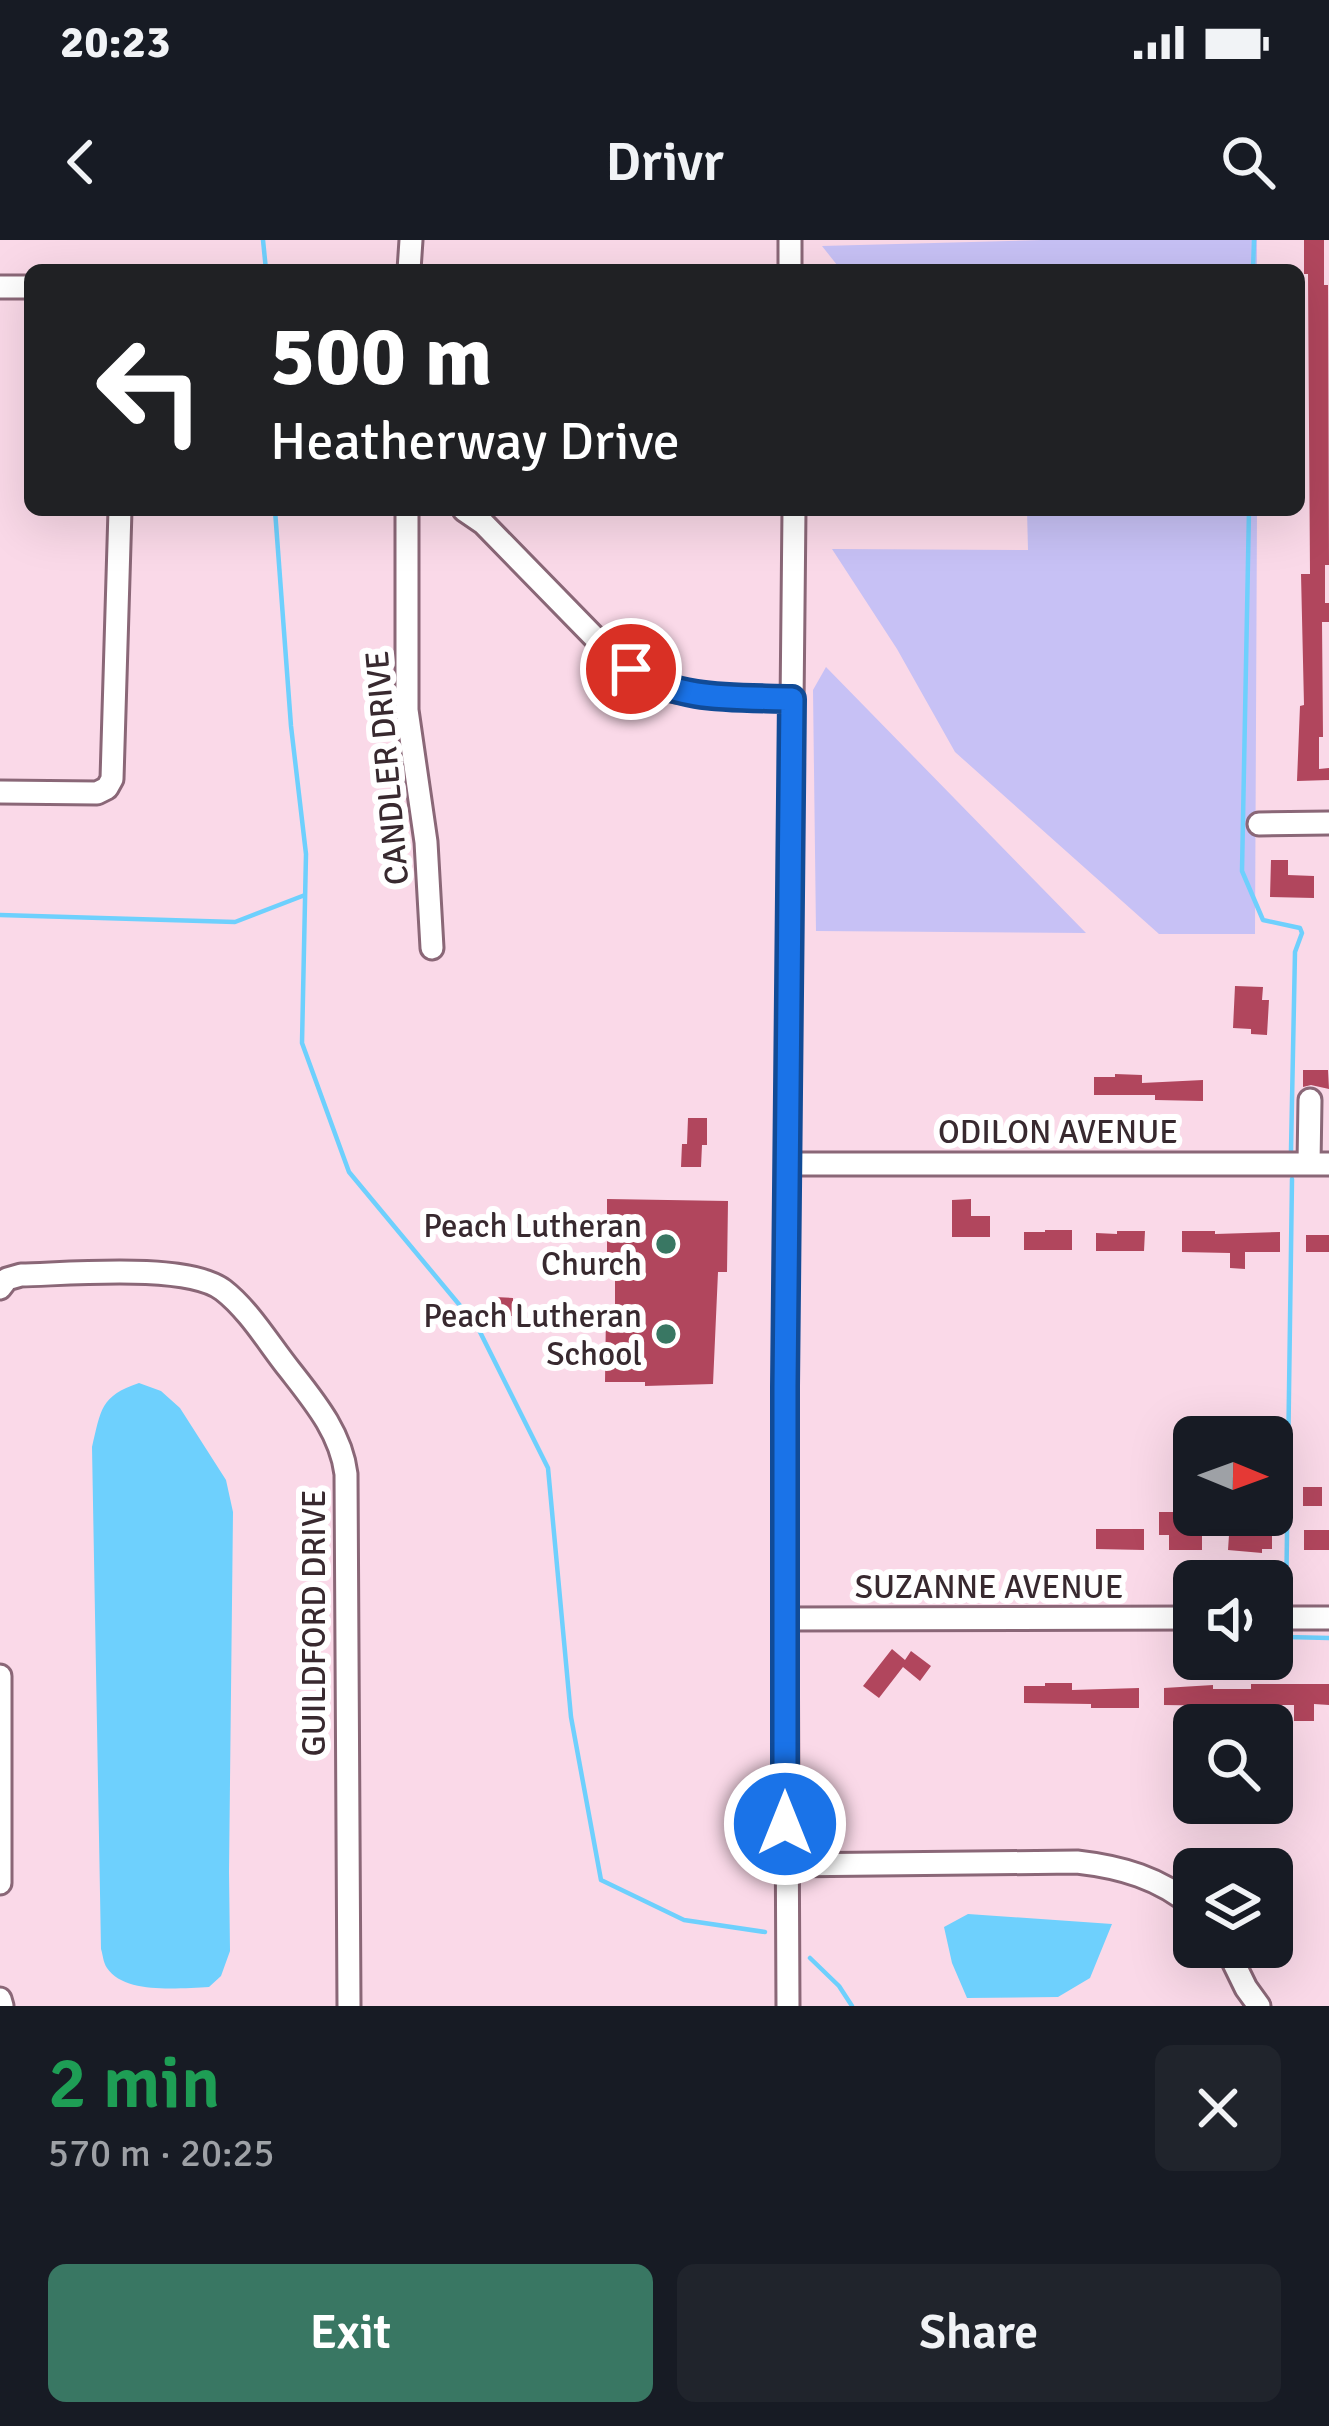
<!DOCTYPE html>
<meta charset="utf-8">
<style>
body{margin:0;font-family:Signika,sans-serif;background:#20242c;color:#f1f3f6;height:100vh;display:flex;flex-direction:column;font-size:45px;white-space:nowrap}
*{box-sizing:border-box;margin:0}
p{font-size:39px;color:#9ea1a6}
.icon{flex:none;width:66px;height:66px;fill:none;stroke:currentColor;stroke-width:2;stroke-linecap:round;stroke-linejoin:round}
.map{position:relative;height:1766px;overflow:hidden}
.drawer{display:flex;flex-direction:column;background:#171b24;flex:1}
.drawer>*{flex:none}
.banner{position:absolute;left:24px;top:24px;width:1281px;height:252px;border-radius:18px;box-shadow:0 12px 48px #0002;background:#202124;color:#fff;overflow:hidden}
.needle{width:78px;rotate:91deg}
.fabs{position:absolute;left:1173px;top:1176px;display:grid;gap:24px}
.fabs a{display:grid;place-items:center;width:120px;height:120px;border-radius:18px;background:#171b24;box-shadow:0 12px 48px #0002;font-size:60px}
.pin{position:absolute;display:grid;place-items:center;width:102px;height:102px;color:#fff;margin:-51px;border:6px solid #fff;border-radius:50%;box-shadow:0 3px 12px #0007}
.me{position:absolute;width:132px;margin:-66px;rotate:0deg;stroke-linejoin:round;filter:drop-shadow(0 0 9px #0008)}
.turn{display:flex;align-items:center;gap:42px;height:252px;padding:0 48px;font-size:54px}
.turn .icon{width:156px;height:156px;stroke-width:2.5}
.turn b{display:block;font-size:84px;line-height:102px}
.round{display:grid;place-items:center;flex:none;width:126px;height:126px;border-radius:18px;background:#20242c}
.summary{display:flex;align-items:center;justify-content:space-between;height:204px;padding:0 48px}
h1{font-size:72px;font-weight:600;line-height:90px;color:#1e9e55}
.cta{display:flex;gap:24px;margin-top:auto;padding:24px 48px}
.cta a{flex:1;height:138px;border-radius:18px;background:#397763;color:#fff;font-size:48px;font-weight:600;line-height:138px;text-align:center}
.cta a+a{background:#20242c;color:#f1f3f6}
.status{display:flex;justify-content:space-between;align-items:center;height:84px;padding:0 60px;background:#171b24;direction:ltr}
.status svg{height:33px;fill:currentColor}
header{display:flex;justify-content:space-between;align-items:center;height:156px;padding:0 48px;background:#171b24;font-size:54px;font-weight:600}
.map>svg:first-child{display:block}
</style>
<div class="status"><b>20:23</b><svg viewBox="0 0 49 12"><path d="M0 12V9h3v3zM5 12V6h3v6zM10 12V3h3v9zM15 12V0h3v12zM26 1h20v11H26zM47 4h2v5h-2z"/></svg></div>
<header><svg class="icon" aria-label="back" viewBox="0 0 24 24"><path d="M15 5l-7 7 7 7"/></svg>Drivr<svg class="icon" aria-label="search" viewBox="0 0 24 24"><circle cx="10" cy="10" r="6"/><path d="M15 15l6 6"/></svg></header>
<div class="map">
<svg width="1329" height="1766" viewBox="0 0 1329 1766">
<rect width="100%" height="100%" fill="#fad9e8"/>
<path fill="#c7c1f5" d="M1043,0H1257V30H841L822,6Z
M1027,270H1257L1255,694H1159L955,512L897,409L832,309L1028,310Z
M826,427L1086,693L816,691L813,450Z"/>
<path fill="#6ed0fd" d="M139,1143L161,1151L180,1168L226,1240L233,1272L229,1632L230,1711L221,1736L209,1747C181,1748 125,1755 107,1728C103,1722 103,1715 101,1709L92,1207C101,1170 100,1156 139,1143Z
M968,1674L1112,1684L1090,1738L1058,1757L967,1758L952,1723L944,1687Z"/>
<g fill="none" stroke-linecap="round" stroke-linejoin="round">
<path stroke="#6ed0fd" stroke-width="4.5" d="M263,0L266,30
M1253,30L1254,0
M275,270L291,486L306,614L302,803L349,932L477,1086L548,1228L571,1477L601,1640L684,1680L765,1692
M1249,270L1242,631L1263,680L1300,688L1302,693L1295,712L1291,911
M0,675L235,682L305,655
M1286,1365L1292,939
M1287,1390V1397L1329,1398
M810,1718L839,1746L852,1766"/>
</g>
<path fill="#b1465d" d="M1304,0H1324V45H1328L1329,325H1325V363H1329V382H1322L1323,497H1319V529L1329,528V540L1297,541L1300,466L1304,465L1301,334H1310L1308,34H1304Z
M1271,620H1288V635L1314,636V658L1270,657Z
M1235,746L1263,747L1262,760H1269L1267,795L1251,794V789L1233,788Z
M1303,830H1328L1329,849L1311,845L1303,847Z
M1115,834L1142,835V843L1203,840V861L1155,860V855H1094V837H1115Z
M688,878H707V905H702L701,927H681L682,904H687Z
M607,959L728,961L727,1032H718L713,1144L645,1146V1142H605L606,1072H615V1028H607Z
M971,959V976H990V997H952V960Z
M1045,990H1072V1010H1024V992H1045Z
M1117,991H1145L1144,1011H1096V993L1117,994Z
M1182,991H1215V994L1280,992V1012H1245V1029L1230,1028V1013L1182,1012Z
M1306,995H1329V1012H1306Z
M495,1057L513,1058V1076H494Z
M1303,1247H1322V1266H1303Z
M1159,1272H1176V1276H1216V1283L1272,1282V1309H1262V1313L1228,1310L1229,1295L1202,1296V1310H1169V1295H1159Z
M1096,1289H1144V1310L1096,1309Z
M1304,1290H1329V1310H1304Z
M892,1409L905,1420L911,1411L931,1426L920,1441L903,1427L879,1458L863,1446Z
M1045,1443H1072V1450L1139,1448V1468H1091V1464L1024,1463V1446H1045Z
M1251,1444H1329V1465L1314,1464V1481H1294V1465H1253V1480H1233V1466L1164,1465V1448L1213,1445V1449H1251Z"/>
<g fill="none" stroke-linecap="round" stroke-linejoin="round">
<g stroke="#8a6777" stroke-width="27">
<path id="minor" d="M790,0V30
M409,30L411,0
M0,47H30
M407,270V470L426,602L432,708
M464,270L483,283L603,406L649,441L670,450L712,457L792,459
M0,552L97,553L107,548L112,539L120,270
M1259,584L1329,583
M788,924H1329
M1309,924L1310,860
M0,1048L7,1039L21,1035C69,1034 187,1023 223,1050C249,1070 269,1104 289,1129C314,1161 341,1193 346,1234L349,1766
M1272,1378H1329
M785,1379L1194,1378
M0,1436V1643
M785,1625L1077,1622C1121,1627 1160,1638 1194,1667
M1226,1707L1246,1748L1259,1766
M0,1759L2,1766
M788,1766L785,1147L794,270"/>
</g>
<use href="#minor" stroke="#fff" stroke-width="21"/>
</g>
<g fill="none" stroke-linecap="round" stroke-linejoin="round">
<g stroke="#114b97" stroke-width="30">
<path id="route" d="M631,429C679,462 736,457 792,459L785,1147V1584"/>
</g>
<use href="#route" stroke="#1a73e8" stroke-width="21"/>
</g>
<g fill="#397763" stroke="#fff" stroke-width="4.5">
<circle cx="666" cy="1004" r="12"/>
<circle cx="666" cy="1094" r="12"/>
</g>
<g text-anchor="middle" stroke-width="12" stroke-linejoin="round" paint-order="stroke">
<g font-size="33" fill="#38292f" stroke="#fff">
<text transform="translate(386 528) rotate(-95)" y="12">CANDLER DRIVE</text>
<text x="1058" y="903">ODILON AVENUE</text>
<text x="989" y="1358">SUZANNE AVENUE</text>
<text transform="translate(313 1383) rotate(-90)" y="12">GUILDFORD DRIVE</text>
</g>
<g font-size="33" fill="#38292f" stroke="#fff" text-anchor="end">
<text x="642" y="997">Peach Lutheran<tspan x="642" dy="38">Church</tspan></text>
<text x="642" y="1087">Peach Lutheran<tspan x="642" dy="38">School</tspan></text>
</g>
</g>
</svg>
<div class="fabs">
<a><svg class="needle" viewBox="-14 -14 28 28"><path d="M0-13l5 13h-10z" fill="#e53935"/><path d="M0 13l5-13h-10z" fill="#9ea1a6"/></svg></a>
<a><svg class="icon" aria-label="sound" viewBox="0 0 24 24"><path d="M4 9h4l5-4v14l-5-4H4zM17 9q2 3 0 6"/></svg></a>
<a><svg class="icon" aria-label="search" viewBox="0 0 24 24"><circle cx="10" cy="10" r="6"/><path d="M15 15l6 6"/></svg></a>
<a><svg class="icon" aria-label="layers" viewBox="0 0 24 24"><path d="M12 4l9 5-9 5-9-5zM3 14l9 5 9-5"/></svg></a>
</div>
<div class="pin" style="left:631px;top:429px;background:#d93025"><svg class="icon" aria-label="arrive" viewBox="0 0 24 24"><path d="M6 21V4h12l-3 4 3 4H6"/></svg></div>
<svg class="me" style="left:785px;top:1584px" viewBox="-20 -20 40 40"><circle r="17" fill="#1a73e8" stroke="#fff" stroke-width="3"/><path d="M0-11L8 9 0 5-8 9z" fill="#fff"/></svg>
<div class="banner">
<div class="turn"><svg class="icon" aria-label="left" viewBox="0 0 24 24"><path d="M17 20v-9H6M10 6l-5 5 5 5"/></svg><div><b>500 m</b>Heatherway Drive</div></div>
</div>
</div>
<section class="drawer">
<div class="summary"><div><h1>2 min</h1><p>570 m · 20:25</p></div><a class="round"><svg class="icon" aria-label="close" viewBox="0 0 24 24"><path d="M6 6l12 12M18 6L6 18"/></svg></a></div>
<div class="cta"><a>Exit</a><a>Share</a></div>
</section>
